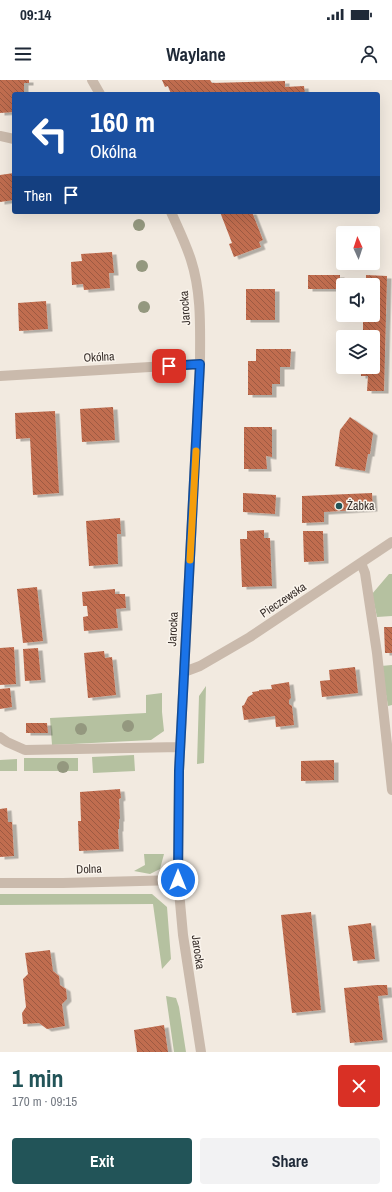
<!DOCTYPE html>
<meta charset="utf-8">
<style>
body{margin:0;font-family:"Archivo Narrow",sans-serif;background:#f2f2f3;color:#1f2937;height:100vh;display:flex;flex-direction:column;font-size:15px;white-space:nowrap}
*{box-sizing:border-box;margin:0}
p{font-size:13px;color:#747a83}
.icon{flex:none;width:22px;height:22px;fill:none;stroke:currentColor;stroke-width:2;stroke-linecap:round;stroke-linejoin:round}
.map{position:relative;height:972px;overflow:hidden}
.sheet{display:flex;flex-direction:column;background:#fff;flex:1}
.sheet>*{flex:none}
.hud{position:absolute;left:12px;top:12px;width:368px;height:122px;border-radius:4px;box-shadow:0 4px 16px #0002;background:#1a4fa0;color:#fff;overflow:hidden}
.needle{width:26px;rotate:357deg}
.buttons{position:absolute;left:336px;top:146px;display:grid;gap:8px}
.buttons a{display:grid;place-items:center;width:44px;height:44px;border-radius:4px;background:#fff;box-shadow:0 4px 16px #0002;font-size:20px}
.pin{position:absolute;display:grid;place-items:center;width:34px;height:34px;color:#fff;margin:-17px;border-radius:8px;box-shadow:0 2px 6px #0006}
.me{position:absolute;width:44px;margin:-22px;rotate:0deg;stroke-linejoin:round;filter:drop-shadow(0 0 3px #0008)}
.turn{display:flex;align-items:center;gap:14px;height:84px;padding:0 12px;font-size:18px}
.turn .icon{width:52px;height:52px;stroke-width:2.5}
.turn b{display:block;font-size:28px;line-height:34px}
.then{display:flex;align-items:center;height:38px;padding:0 12px;background:#0003;gap:8px;font-size:15px}
.round{display:grid;place-items:center;flex:none;width:42px;height:42px;border-radius:4px;background:#f2f2f3}
.overview{display:flex;align-items:center;justify-content:space-between;height:68px;padding:0 12px}
h1{font-size:24px;font-weight:700;line-height:30px;color:#225458}
.primary-button{display:flex;gap:8px;margin-top:auto;padding:8px 12px}
.primary-button a{flex:1;height:46px;border-radius:4px;background:#225458;color:#fff;font-size:16px;font-weight:700;line-height:46px;text-align:center}
.primary-button a+a{background:#f2f2f3;color:#1f2937}
.status{display:flex;justify-content:space-between;align-items:center;height:28px;padding:0 20px;background:#fff;direction:ltr}
.status svg{height:11px;fill:currentColor}
header{display:flex;justify-content:space-between;align-items:center;height:52px;padding:0 12px;background:#fff;font-size:18px;font-weight:700}
.map>svg:first-child{display:block}
</style>
<div class="status"><b>09:14</b><svg viewBox="0 0 49 12"><path d="M0 12V9h3v3zM5 12V6h3v6zM10 12V3h3v9zM15 12V0h3v12zM26 1h20v11H26zM47 4h2v5h-2z"/></svg></div>
<header><svg class="icon" aria-label="menu" viewBox="0 0 24 24"><path d="M4 6h16M4 12h16M4 18h16"/></svg>Waylane<svg class="icon" aria-label="person" viewBox="0 0 24 24"><circle cx="12" cy="8" r="4"/><path d="M4 21q1-7 8-7t8 7"/></svg></header>
<div class="map">
<svg width="392" height="972" viewBox="0 0 392 972">
<defs>
<pattern id="building-back-hatch" width="6" height="6" patternUnits="userSpaceOnUse"><rect width="6" height="6" fill="#c06d50"/><path d="M-1 5l2 2M0 0l6 6M5-1l2 2" fill="none" stroke="#9d5a43"/></pattern>
<filter id="shadow"><feDropShadow dx="4.5" dy="2.5" stdDeviation="0" flood-color="#0004"/></filter>
</defs>
<rect width="100%" height="100%" fill="#f2eae0"/>
<path fill="#b5c1a0" d="M389,494H392V536L377,537L372,514Z
M392,585V625L388,626L381,586Z
M206,606L204,683L197,684L199,616Z
M162,613V632L164,651L151,660L52,665L50,638L146,633V615Z
M134,675L135,691L93,693L92,677Z
M24,678H78V691H24Z
M17,679V691H0V680Z
M144,774H164L160,789L150,794L134,791L145,785Z
M0,814H152L167,827L171,879L162,889L153,824L0,825Z
M166,916L176,918L179,927L186,972H174Z"/>
<path fill="url(#building-back-hatch)" filter="url(#shadow)" d="M0,0H29V3H24V14H14V32L0,33Z
M162,0H210L212,3L285,1V7L304,6L305,14H171L168,6L165,7Z
M14,93V120L0,122V95Z
M220,132H252L263,160L259,162L261,167L234,177L229,164L232,163Z
M112,172L114,193H109L110,208L84,210L83,204L72,205L71,182L82,181L81,174Z
M308,195H340V209H308Z
M366,195L387,196L384,311H367L368,296H361V287H373V257H363V235H373V205H366Z
M246,209H275V240H246Z
M46,221L48,249L19,251L18,223Z
M256,269H291L290,287H280V304H272V315H248V281H256Z
M113,327L115,360L82,362L80,329Z
M55,331L59,413L33,415L30,358L16,359L15,333Z
M350,337L373,353L370,374H368L365,391L335,386L340,350Z
M244,347H272V377L266,376L267,389H244Z
M243,413L276,415L275,434L243,432Z
M372,413L373,429L324,432V442L302,443V416Z
M120,438L121,454H117L118,484L89,486L86,441Z
M264,450V458H270L272,506L242,507L240,459H247V451Z
M303,451H323L324,481L304,482Z
M37,507L43,561L23,563L17,509Z
M115,509V514H125L126,528L116,529L118,548L84,551L83,537L88,536L87,526H83L82,512Z
M384,547H392V573H385Z
M14,567L16,604L0,605V568Z
M38,568L41,600L25,601L23,569Z
M104,571L105,578L112,577L116,615L88,618L84,573Z
M355,587L358,613L322,617L320,601L330,600L329,590Z
M289,602L291,618L289,620V624L292,626L294,645L276,647L275,636L244,640L242,626L244,625L248,617L253,614L252,612L259,611V610L272,609L271,605Z
M10,608L12,627L0,629V609Z
M26,643H47L48,653H26Z
M334,680V700L301,701V681Z
M120,709L121,718L119,719L120,739H119V749H118L119,769L79,771L78,741H81L80,712Z
M7,728L8,742H12L14,776L0,777V729Z
M311,832L321,930L292,933L281,835Z
M371,843L375,879L353,881L348,846Z
M50,870L53,891L59,896L60,905L66,909L67,919L62,924L65,946L47,949L39,943L23,944L22,933L26,927L23,899L28,894L25,873Z
M377,905H387L388,915L378,916L383,960L350,963L344,908Z
M164,945L168,972H137L134,950Z"/>
<g fill="none" stroke-linecap="round" stroke-linejoin="round">
<path stroke="#cabaac" stroke-width="10" d="M92,0L100,14
M0,56L14,59
M171,132C178,148 186,164 191,180C202,214 200,250 200,284L179,691L178,800L183,855L201,972
M0,296L200,284
M361,483L365,493L377,573L392,710
M184,592L200,586L250,557L392,462
M0,657L7,662L25,670L180,667
M0,803H63L178,800"/>
</g>
<g fill="#94987f">
<circle cx="139" cy="145" r="6"/>
<circle cx="142" cy="186" r="6"/>
<circle cx="144" cy="227" r="6"/>
<circle cx="128" cy="646" r="6"/>
<circle cx="81" cy="649" r="6"/>
<circle cx="63" cy="687" r="6"/>
</g>
<g fill="none" stroke-linecap="round" stroke-linejoin="round">
<g stroke="#114b97" stroke-width="10">
<path id="route" d="M169,286L200,284L179,691L178,800"/>
</g>
<use href="#route" stroke="#1a73e8" stroke-width="7"/>
<path stroke="#f59e0b" stroke-width="7" d="M190,480L196,371"/>
</g>
<circle fill="#225458" stroke="#faf4ec" stroke-width="1.5" cx="339" cy="426" r="4"/>
<g text-anchor="middle" stroke-width="3" stroke-linejoin="round" paint-order="stroke">
<g font-size="12" fill="#382f2b" stroke="#faf4ec">
<text transform="translate(185 228) rotate(-94)" y="4">Jarocka</text>
<text transform="translate(99 277) rotate(-3)" y="4">Okólna</text>
<text transform="translate(283 520) rotate(-34)" y="4">Pieczewska</text>
<text transform="translate(173 549) rotate(-87)" y="4">Jarocka</text>
<text transform="translate(89 789) rotate(-2)" y="4">Dolna</text>
<text transform="translate(198 872) rotate(82)" y="4">Jarocka</text>
</g>
<g font-size="12" fill="#382f2b" stroke="#faf4ec" text-anchor="start">
<text x="347" y="430">Żabka</text>
</g>
</g>
</svg>
<div class="buttons">
<a><svg class="needle" viewBox="-14 -14 28 28"><path d="M0-13l5 13h-10z" fill="#e53935"/><path d="M0 13l5-13h-10z" fill="#747a83"/></svg></a>
<a><svg class="icon" aria-label="sound" viewBox="0 0 24 24"><path d="M4 9h4l5-4v14l-5-4H4zM17 9q2 3 0 6"/></svg></a>
<a><svg class="icon" aria-label="layers" viewBox="0 0 24 24"><path d="M12 4l9 5-9 5-9-5zM3 14l9 5 9-5"/></svg></a>
</div>
<div class="pin" style="left:169px;top:286px;background:#d93025"><svg class="icon" aria-label="arrive" viewBox="0 0 24 24"><path d="M6 21V4h12l-3 4 3 4H6"/></svg></div>
<svg class="me" style="left:178px;top:800px" viewBox="-20 -20 40 40"><circle r="17" fill="#1a73e8" stroke="#fff" stroke-width="3"/><path d="M0-11L8 9 0 5-8 9z" fill="#fff"/></svg>
<div class="hud">
<div class="turn"><svg class="icon" aria-label="left" viewBox="0 0 24 24"><path d="M17 20v-9H6M10 6l-5 5 5 5"/></svg><div><b>160 m</b>Okólna</div></div>
<div class="then">Then<svg class="icon" aria-label="arrive" viewBox="0 0 24 24"><path d="M6 21V4h12l-3 4 3 4H6"/></svg></div>
</div>
</div>
<section class="sheet">
<div class="overview"><div><h1>1 min</h1><p>170 m · 09:15</p></div><a class="round" style="background:#d93025;color:#fff"><svg class="icon" aria-label="close" viewBox="0 0 24 24"><path d="M6 6l12 12M18 6L6 18"/></svg></a></div>
<div class="primary-button"><a>Exit</a><a>Share</a></div>
</section>
